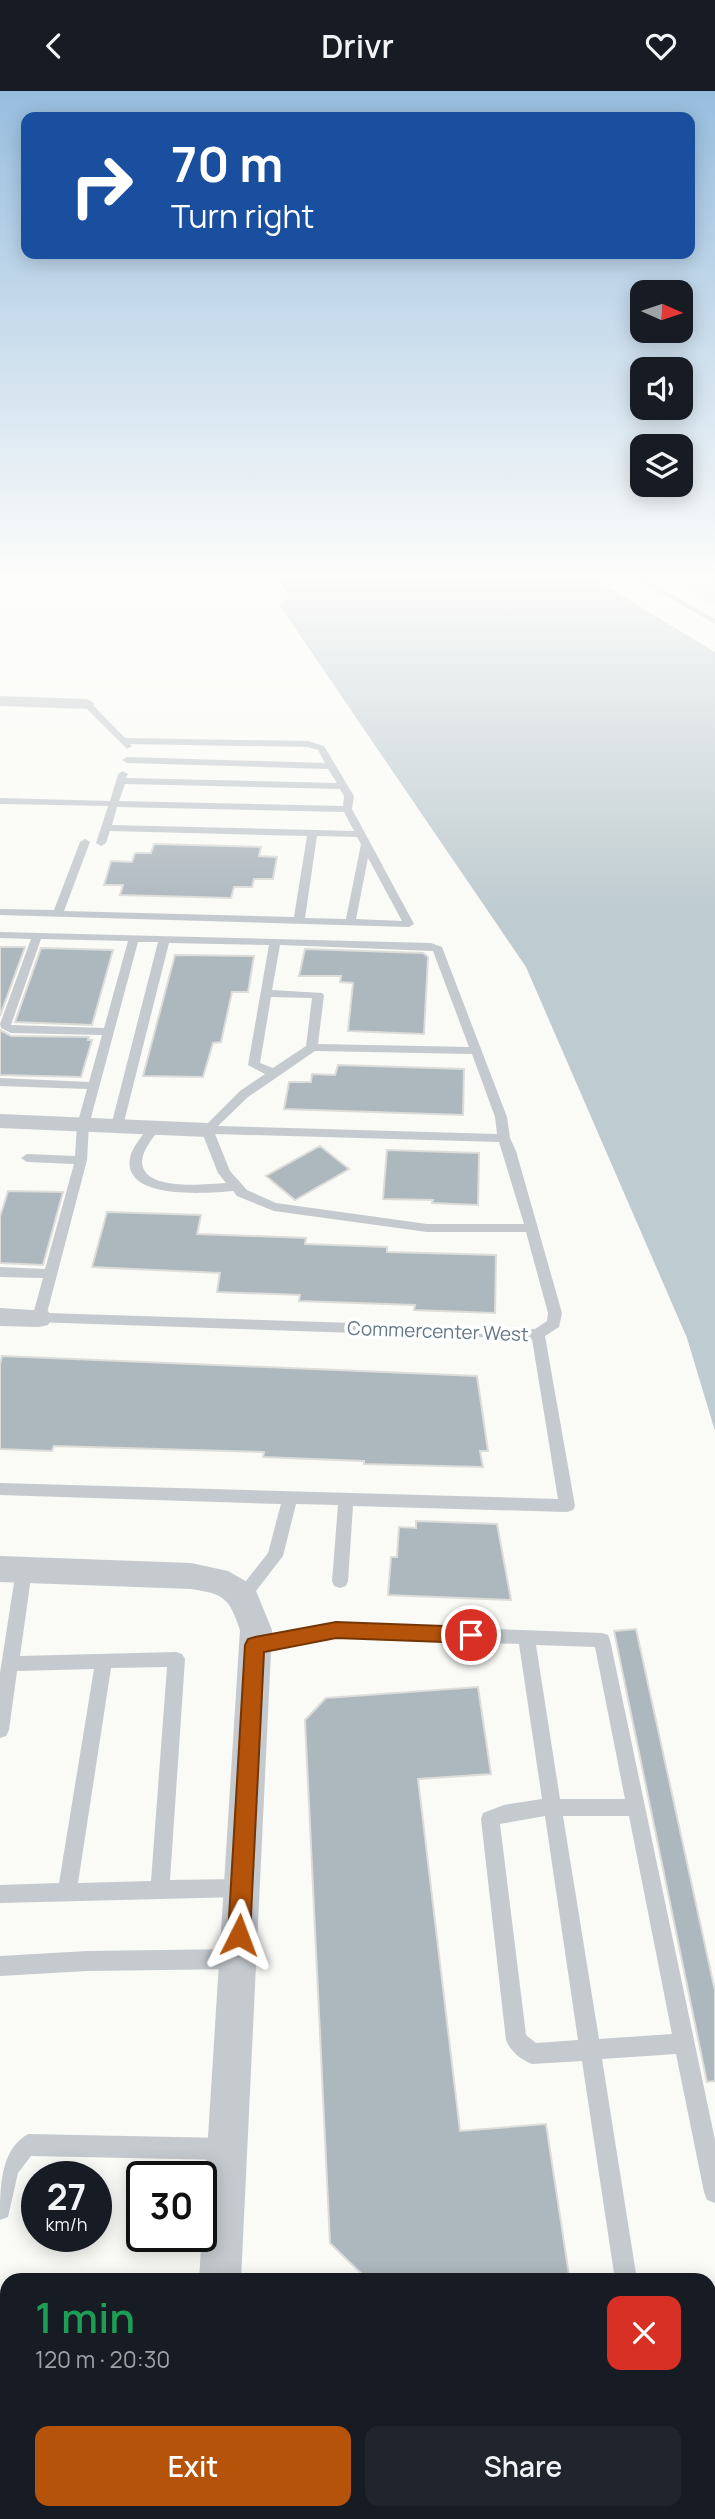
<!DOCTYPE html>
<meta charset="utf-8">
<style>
body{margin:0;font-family:Manrope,sans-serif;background:#20242c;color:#f1f3f6;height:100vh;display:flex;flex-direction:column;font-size:26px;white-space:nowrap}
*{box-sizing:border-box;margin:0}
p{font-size:23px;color:#9ea1a6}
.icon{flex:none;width:38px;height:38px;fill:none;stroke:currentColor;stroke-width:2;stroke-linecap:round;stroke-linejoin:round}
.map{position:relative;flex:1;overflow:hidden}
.panel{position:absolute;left:0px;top:2182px;width:716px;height:247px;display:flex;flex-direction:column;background:#171b24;border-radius:21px 21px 0 0;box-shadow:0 4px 18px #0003}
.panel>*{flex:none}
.guide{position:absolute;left:21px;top:21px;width:674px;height:147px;border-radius:14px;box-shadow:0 4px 18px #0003;background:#1a4fa0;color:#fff;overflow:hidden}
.needle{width:46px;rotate:93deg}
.tools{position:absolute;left:630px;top:189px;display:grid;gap:14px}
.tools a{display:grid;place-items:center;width:63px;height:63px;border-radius:14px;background:#171b24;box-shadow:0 4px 18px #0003;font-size:35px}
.speed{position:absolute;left:21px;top:2070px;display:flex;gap:14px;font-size:35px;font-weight:700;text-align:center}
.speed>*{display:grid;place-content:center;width:91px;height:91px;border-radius:50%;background:#171b24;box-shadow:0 4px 18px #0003;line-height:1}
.speed small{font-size:18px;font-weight:400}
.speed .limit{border:4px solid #111;border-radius:10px;background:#fff;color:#111}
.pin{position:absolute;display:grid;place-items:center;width:60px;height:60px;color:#fff;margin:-30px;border:4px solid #fff;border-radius:50%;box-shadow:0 2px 7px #0007}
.me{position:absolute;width:77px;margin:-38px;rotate:3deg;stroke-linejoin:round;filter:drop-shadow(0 0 5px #0008)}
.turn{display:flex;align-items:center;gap:24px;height:147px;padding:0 35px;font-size:32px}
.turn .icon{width:91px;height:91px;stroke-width:2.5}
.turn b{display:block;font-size:49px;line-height:60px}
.round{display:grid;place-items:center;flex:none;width:74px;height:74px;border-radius:14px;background:#20242c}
.overview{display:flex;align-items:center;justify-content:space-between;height:119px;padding:0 35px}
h1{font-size:42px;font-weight:600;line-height:52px;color:#1e9e55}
.cta{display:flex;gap:14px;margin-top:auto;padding:14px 35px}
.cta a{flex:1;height:80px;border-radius:14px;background:#b45309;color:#fff;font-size:28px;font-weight:600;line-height:80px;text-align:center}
.cta a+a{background:#20242c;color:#f1f3f6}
header{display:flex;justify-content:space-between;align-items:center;height:91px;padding:0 35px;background:#171b24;font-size:32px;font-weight:600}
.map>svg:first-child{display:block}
</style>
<header><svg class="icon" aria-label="back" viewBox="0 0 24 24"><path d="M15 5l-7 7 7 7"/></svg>Drivr<svg class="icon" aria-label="heart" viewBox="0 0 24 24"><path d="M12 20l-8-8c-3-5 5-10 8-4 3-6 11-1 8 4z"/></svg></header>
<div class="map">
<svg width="715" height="2428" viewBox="0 0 715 2428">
<rect width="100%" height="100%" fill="#fafaf7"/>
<path fill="#e8e9e8" d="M667,483H715V513L708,512Z"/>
<path fill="#becbd0" d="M273,483H586L715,561V1340L687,1247L526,876L280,515L290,505Z"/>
<path fill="#adb7be" stroke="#dcdcd9" stroke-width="2" d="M154,753L261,756L259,765L277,766L273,788H254L252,796H234L231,807L120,804L123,794H104L111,770L132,771L135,762H151Z
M0,856H25L0,925Z
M41,857L113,859L92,934L15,931Z
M305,858L423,862L428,866L424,943L348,940L353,892L340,891L341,885H299Z
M175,864L254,865L248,901H232L221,951L213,952L203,986L143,985Z
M0,939L11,945L89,946L88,949H92L81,986L0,984Z
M338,974L464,978L463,1024L284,1018L289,991H311L312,983L335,984Z
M320,1055L349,1078L295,1109L266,1085Z
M387,1059L479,1062L478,1114L432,1112L433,1109L383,1108Z
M8,1100L63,1101L43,1174L0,1172V1126Z
M107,1121L201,1124L197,1143L306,1147L305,1153L387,1156V1161L496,1164L495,1222L414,1219L415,1214L299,1210L300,1204L217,1201L220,1182L92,1176Z
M2,1265L477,1285L488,1360H480L483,1376L364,1373V1370L263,1366L264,1361L54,1355L52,1360L0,1358V1273Z
M416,1430L497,1433L511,1509L388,1504L391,1466H397L399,1436L416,1437Z
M636,1538L715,1900V1990L707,1991L614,1540Z
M478,1596L491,1683L418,1688L460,2040L546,2033L569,2184L511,2189H368L330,2152L305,1629L326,1607Z"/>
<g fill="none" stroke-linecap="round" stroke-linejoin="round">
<path fill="#c5cace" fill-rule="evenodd" d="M627,483H637L715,528V533Z
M84,611H90L125,647L308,650L324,655L354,705L352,718L414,833L409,836L0,824V818L54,819L80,751L85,748L90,751L64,820L294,826L307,745L110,740L106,752L101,755L96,752L108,715L0,713V707L110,710L118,683L123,680L128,683L126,687L337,692L328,678L127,672L122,669L127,666L325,672L318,659L307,656L130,653L132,655L127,658L84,615ZM125,693L340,698L344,705L343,715L119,710ZM117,716L344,721L354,740L112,734ZM317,745L357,746L361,753L346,828L305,827ZM368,767L402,830L356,828Z
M0,841L431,852L442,856L507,1026L510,1047L516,1060L562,1222L559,1236L545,1245L575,1415L573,1419L567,1421L353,1415L348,1490L346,1495L340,1497L334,1495L332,1490L338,1414L296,1413L283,1465L249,1509L243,1511L237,1509L235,1504L268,1462L281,1413L0,1404V1392L558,1408L532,1248L34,1231L32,1227L43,1187L0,1186V1176L45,1178L74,1073L27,1071L21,1067L27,1063L75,1065L77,1034L87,998L0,995V987L89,991L102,944L11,942L1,937L0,933L31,848L0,847ZM41,848L128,850L104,937L11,934ZM138,851H158L111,1035L117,1039L123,1035L169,852L269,854L248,974L265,983L240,1000L201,1039L218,1082L226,1092C206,1093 143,1101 142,1071C142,1059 154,1046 160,1037L154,1033L150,1034C143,1044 132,1056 130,1067C122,1110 209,1102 233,1100L237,1105L274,1120L427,1141H526L548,1222L547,1230L535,1238L47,1222L87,1069L89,1034ZM280,854L433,860L469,956L318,953L324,904L322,902L272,899ZM271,906L312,907L306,955L273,977L260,972ZM315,960L472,963L495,1026L497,1043L218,1035L248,1006ZM215,1043L499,1051L524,1133H427L276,1112L247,1099L230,1080Z
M24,1472L30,1474L32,1479L20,1565L176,1561L182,1563L185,1568L170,1789L240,1788L247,1790L250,1797L247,1804L240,1806L0,1812V1794L59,1792L94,1578L17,1580L9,1639L6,1645L0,1647V1582L16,1479L18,1474ZM167,1576L151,1790L78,1792L111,1577Z
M336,1532L602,1542L608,1544L610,1549L715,2049V2112L707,2109L704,2101L676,1963L602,1968L637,2189H615L582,1970L532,1973C521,1969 510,1960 506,1949L481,1728L483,1722L504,1714L542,1708L519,1553L336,1546L255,1561L249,1559L247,1554L249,1549L255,1547ZM536,1554L595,1556L625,1708H560ZM545,1725L578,1949L536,1952L526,1944L500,1733ZM563,1725H629L672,1943L599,1948Z
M236,1858L243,1861L246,1868L243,1875L236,1878L87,1880L0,1885V1865L87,1860Z
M28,2043L225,2047L233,2050L236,2058L233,2066L225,2069L31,2065L18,2082L8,2126L0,2129C0,2096 0,2059 28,2043Z
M709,2362H715V2386H709Z
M633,2422H657L658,2428H634Z"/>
<path fill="#c5cace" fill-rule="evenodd" d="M0,605L87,608L95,613L87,618L0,615Z
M0,1023L207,1032L215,1034L219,1039L215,1044L207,1046L0,1037Z
M0,1217L48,1220L52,1227L48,1234L39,1236L0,1235Z
M0,1465L191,1472L228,1480L254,1495L272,1539L241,2189H199L240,1539C229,1507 225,1503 191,1498L0,1491Z
M0,2321H7V2365H0Z
M180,2422H226V2428H180Z"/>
</g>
<linearGradient id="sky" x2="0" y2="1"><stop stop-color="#97bdde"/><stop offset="0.59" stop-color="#fdfdfb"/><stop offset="1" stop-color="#fdfdfb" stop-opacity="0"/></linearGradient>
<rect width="715" height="823" fill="url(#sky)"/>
<path fill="#b45309" stroke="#753606" stroke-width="2" d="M336,1531L471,1536L478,1538L481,1544L478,1550L471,1552L336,1547L264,1561L250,1844L247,1852L239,1855L231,1852L228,1844L245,1554L248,1548L255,1546Z"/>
<g text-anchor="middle" stroke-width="7" stroke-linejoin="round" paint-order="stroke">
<g font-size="19" fill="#627686" stroke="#fff">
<text transform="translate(438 1240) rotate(2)" y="7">Commercenter West</text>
</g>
</g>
</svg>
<div class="tools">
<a><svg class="needle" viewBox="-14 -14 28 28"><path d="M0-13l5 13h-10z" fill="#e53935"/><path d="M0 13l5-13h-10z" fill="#9ea1a6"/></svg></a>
<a><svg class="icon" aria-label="sound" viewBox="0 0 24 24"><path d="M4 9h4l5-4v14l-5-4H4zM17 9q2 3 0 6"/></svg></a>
<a><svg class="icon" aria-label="layers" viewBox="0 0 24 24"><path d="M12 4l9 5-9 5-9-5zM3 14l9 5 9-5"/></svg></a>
</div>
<div class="speed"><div>27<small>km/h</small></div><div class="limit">30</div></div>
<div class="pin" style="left:471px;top:1544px;background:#d93025"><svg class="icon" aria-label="arrive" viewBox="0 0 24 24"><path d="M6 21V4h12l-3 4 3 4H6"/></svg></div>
<svg class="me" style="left:239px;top:1844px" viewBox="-20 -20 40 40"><path d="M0-17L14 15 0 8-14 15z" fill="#b45309" stroke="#fff" stroke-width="4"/></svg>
<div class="guide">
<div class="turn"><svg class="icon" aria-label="right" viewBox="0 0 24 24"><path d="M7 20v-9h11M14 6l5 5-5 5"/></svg><div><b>70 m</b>Turn right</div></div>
</div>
<section class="panel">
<div class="overview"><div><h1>1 min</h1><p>120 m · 20:30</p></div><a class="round" style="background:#d93025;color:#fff"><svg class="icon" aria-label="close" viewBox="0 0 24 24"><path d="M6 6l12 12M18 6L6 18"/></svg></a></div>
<div class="cta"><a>Exit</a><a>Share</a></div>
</section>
</div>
